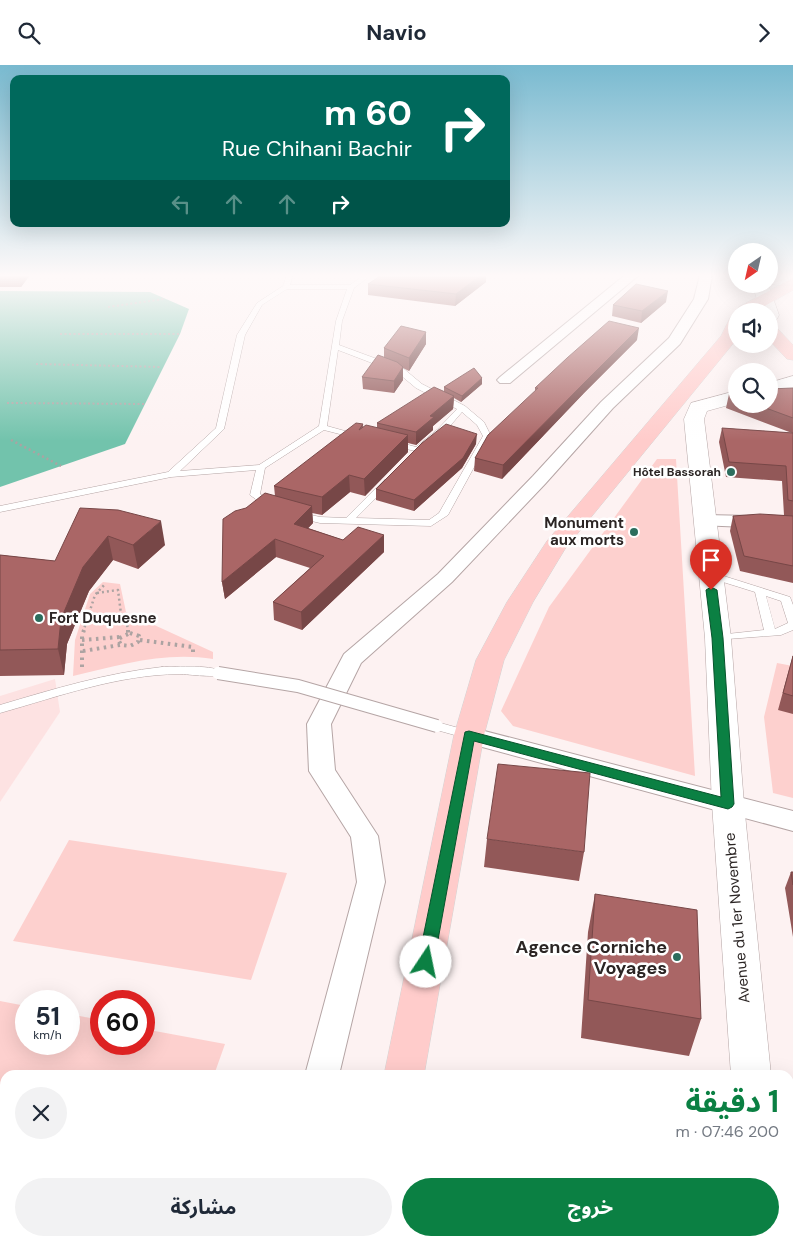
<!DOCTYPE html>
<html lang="ar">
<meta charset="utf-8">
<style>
body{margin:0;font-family:"DM Sans","Noto Sans Arabic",sans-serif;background:#f2f2f3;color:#1f2937;direction:rtl;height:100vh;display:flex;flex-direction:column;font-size:19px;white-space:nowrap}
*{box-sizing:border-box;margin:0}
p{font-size:16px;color:#747a83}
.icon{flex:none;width:28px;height:28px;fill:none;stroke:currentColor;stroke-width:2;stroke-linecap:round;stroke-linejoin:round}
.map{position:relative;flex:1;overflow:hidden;direction:ltr}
.drawer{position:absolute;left:0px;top:1005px;width:794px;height:176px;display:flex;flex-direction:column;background:#fff;border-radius:15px 15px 0 0;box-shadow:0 5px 20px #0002;direction:rtl}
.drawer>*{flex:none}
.top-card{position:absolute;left:10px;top:10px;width:500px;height:152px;border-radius:10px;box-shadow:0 5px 20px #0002;direction:rtl;background:#00695c;color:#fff;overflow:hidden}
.needle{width:32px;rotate:214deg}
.buttons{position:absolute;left:728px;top:178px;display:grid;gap:10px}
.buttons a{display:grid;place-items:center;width:50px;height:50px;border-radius:50%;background:#fff;box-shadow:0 5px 20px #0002;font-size:25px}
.speed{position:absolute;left:15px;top:925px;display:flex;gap:10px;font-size:25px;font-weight:700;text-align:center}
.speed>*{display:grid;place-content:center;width:65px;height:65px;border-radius:50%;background:#fff;box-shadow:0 5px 20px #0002;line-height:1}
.speed small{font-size:12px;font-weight:400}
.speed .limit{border:8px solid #d22;background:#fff;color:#111}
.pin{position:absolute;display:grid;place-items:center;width:42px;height:42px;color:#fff;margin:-51px -21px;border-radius:50% 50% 50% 0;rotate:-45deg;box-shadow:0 0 5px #0007}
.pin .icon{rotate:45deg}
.me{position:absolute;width:55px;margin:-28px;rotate:11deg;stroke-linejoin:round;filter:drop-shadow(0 0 4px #0008)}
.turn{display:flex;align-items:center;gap:18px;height:105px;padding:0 15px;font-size:22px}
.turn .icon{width:65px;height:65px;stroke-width:2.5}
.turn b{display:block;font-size:35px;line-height:42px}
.lanes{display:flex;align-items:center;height:48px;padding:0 15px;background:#0003;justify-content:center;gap:25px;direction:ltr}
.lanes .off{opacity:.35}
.round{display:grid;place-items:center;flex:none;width:52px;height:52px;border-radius:26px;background:#f2f2f3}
.overview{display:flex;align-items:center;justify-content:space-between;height:85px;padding:0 15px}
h1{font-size:30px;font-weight:700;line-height:38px;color:#0b8043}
.cta{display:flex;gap:10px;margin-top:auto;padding:10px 15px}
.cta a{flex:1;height:58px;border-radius:30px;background:#0b8043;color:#fff;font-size:20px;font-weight:700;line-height:58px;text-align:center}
.cta a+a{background:#f2f2f3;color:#1f2937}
header{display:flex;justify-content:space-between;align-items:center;height:65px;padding:0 15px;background:#fff;font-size:22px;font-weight:700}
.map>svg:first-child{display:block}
</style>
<header><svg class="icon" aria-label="forward" viewBox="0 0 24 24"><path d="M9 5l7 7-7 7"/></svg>Navio<svg class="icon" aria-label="search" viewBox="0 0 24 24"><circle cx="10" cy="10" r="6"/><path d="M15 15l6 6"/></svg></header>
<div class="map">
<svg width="793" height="1181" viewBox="0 0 793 1181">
<rect width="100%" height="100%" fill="#fdf2f2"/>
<path fill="#fde2e2" d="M55,614L60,647L0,737V631Z"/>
<path fill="#fdd0ce" d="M657,394H676L695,711L513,661L501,646L549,542Z
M103,517L120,519L126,547L213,587V594C166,586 118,600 73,611L75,575L90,529Z
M777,598L793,601V733L773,728L764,652Z
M69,775L287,808L251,915L13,876Z
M0,936L26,941V979H69V949L101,955V979H144V964L225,979L214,1010H5V1089L0,1088Z"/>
<path fill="#72c3ac" d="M0,226L150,227L189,244L180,269L125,379L0,422Z"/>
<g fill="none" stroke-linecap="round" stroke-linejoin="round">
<g stroke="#b5a5a5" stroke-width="1">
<path id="lane" d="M287,210H293L290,220H350L364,210H371L354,223L342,256L339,280L404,304L422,319L465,341L484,357L491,371L448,450L431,461L320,458L295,452L293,450L298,447L320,452L346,453L384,415L387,414L392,417L356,453L429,455L439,448L483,371L477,360L462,347L444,368L421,387L391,381L390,379L394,376L416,382L438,364L457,344L416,323L398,308L338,285L327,361L363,371L359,374L324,365L265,403L260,429L274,439V443H268L250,430L256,405L171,412L0,447V441L168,407L216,363L237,270L257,238L283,221ZM287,224H347L336,256L319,361L259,400L180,406L224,364L245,270L262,240Z
M711,507L790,532L793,540V565L781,570L714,575L712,573L714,571L718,570L764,565L755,527L707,512L706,510L707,508ZM766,531L781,536L788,558L775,564Z
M162,602C176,602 215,599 224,608C218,614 189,609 179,609C117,610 60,631 0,648V640C54,624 106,608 162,602Z
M437,657L473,667L475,670L473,673L469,674L433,664L431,661L433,658Z"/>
</g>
<g stroke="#b5a5a5" stroke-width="2">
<path id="street" d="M625,210H639L510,318H500L497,315L500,312Z
M700,210H712L708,234L680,279L613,343L545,419L452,517L361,598L331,659L335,705L378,771L385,817L339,1010H305L357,817L351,772L309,706L307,659L344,589L438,509L533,411L601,337L669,273L694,234Z
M705,450L793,452V464L698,460L695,456L698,452Z
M469,662L793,746V766L460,676L457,670L460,664Z
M261,1176H299L298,1181H260Z"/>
</g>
<g stroke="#b5a5a5" stroke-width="1">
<path id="secondary" d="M769,210L793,211V221L768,219L779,250L777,254H769V246H761L752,219H769Z
M793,311V323L769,330V318Z
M736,326V338L707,346L704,354L731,573L744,739L771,1010H731L712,739L705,573L684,354L691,338Z
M742,1176H788L789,1181H743Z"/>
</g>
<g stroke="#d5d3d3" stroke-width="1">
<path id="primary" d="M793,213V225L756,246H737L739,242Z
M736,252V275L565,484L533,537L504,595L484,670L424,1010H384L454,670L476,595L507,537L547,476L721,271L730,253Z
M769,260L775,261L793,280V295L787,294L769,275Z
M350,1176H396L395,1181H349Z"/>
</g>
<path stroke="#aca3a2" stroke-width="2" stroke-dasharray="2 2.5" stroke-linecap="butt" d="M108,242L164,234
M60,269H180
M36,299L162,302
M7,338L145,339"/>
<path stroke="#aca3a2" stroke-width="2.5" stroke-dasharray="2 3" stroke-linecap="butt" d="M11,375L61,401
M97,528L118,525L121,549L126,551L128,567
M87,556L121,549
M83,567L95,530L105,519"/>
<path stroke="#aca3a2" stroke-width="4" stroke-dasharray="2.5 4.5" stroke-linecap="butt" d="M128,565V569
M130,568L139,571L138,577L130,581L121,580L118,574Z
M82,575L120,572
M140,575L193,582V588
M83,586L120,580
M82,602V571L84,565"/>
<use href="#lane" fill="#fff" fill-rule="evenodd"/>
<use href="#street" fill="#fff" fill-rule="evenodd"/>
<use href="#secondary" fill="#fff" fill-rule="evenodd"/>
<use href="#primary" fill="#ffcccb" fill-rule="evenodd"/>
<g stroke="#b5a5a5" stroke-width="14" stroke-linecap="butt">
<path id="lane-bridge" d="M218,608L298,621L437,661"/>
</g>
<use href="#lane-bridge" stroke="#fff" stroke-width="12"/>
</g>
<path fill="#925858" d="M0,210H30L21,222H0Z
M486,217L455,241L368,230V219Z
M666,237L641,258L612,251L613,240Z
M426,267V279L409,306L403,303V315L394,328L363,324L362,312L384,293V283Z
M637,275L584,328L502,414L474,406L475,393L535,327V323Z
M482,313V319L461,337L454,333L453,344L433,361V365L416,380L408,378V387L365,431L350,427L322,450L312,448L313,458L308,463L343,475L384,470V487L302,565L274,555L273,537L310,503L276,492L225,534L222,517L246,443L275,431L274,421L363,359V363H377V358L444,327V322Z
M793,323V518L740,506L730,466L733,451L784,450L782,416L726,412L719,377L722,363L792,368L726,343L729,329L736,326V339H769Z
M476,379L462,403L414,446L376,435V424Z
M118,445L165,480L138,504L113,495L89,526L67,579L64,610L0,611V490L55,496Z
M793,590V649L778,645Z
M487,774L584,787L579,816L484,802Z
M791,807H793V872L785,823Z
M595,829L701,954L689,991L581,973L588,867Z
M446,1176H541L540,1181H474Z"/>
<path fill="#774747" d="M18,210H30L21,222Z
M481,210H486V217L455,241L456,229Z
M668,226L666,237L641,258L642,246Z
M639,263L637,275L584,328L502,414L503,400L586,316Z
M426,267V279L409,306V293Z
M403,302V315L394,328V316Z
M482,313V319L461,337L462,331Z
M454,331L453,344L433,361V365L416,380V367L430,351Z
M477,369L476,379L462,403L414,446V435Z
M408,370V387L365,431L364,414Z
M349,410L350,427L322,450V432Z
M312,441L313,458L296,476L294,459Z
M161,456L165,480L138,504L133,480Z
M384,470V487L302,565L301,547Z
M108,471L113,495L89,526L67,579L64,610L58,584L61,554L83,502Z
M275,474L276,492L225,534L222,517Z"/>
<path fill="#a66" stroke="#774747" d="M382,210H481L456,229L368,219Z
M636,219L668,226L642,246L613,240Z
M609,256L639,263L586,316L503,400L475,393L488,370L538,323H535L567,293Z
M401,261L426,267L409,293L384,283Z
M378,290L397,297L403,302L394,316L362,312Z
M474,303L482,313L462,331L444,322Z
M434,322L454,331L430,351L434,352L416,367L377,358Z
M793,323V353L755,339H769V324Z
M736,326V332L729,329Z
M356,358L363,359L359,365L366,360L408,370L364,414L349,410L322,432L274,421Z
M446,359L477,369L463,393L414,435L376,424L422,378Z
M722,363L793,368V436L788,435L786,401L729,397Z
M265,428L312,441L294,459L343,475L358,462L384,470L301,547L273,537L324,491L275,474L222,517L223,454L235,446L246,443Z
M80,443L118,445L161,456L133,480L108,471L83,502L61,554L58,584L0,585V490L55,496Z
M760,449L793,451V501L744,491L733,451Z
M793,591V631L783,628Z
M498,699L590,708L584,787L487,774Z
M791,807H793V820Z
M595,829L697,845L701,954L588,935Z"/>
<linearGradient id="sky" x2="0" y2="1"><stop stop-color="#79bad0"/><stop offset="0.56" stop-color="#fef9f9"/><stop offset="1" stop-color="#fef9f9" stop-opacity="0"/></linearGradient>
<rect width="793" height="376" fill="url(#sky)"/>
<path fill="#0b8043" stroke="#07532c" d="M711,522L717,525L723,573L734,739L732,742L728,744L474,676L434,897L431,901L426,903L420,901L418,897L465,667L469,666L721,732L712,573L706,525Z"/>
<g fill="#2c6d5d" stroke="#fff" stroke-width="2">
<circle cx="731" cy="407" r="5"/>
<circle cx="634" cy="467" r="5"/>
<circle cx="39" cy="553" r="5"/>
<circle cx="677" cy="892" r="5"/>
</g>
<g text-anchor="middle" stroke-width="5" stroke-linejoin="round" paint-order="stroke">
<g font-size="12" font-weight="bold" fill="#2b2524" stroke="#fff" text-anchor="end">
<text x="721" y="411">Hôtel Bassorah</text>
</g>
<g font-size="15" font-weight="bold" fill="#2b2524" stroke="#fff" text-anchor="end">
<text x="624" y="463">Monument<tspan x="624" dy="17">aux morts</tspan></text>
<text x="49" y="558" text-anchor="start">Fort Duquesne</text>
</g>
<g font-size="15" fill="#2b2524" stroke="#fff">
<text transform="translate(737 853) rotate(-95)" y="5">Avenue du 1er Novembre</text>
</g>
<g font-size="18" font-weight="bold" fill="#2b2524" stroke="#fff" text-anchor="end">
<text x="667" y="888">Agence Corniche<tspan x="667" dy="21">Voyages</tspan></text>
</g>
</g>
</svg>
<div class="buttons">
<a><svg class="needle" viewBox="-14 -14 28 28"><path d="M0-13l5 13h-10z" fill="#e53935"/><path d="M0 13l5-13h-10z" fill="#747a83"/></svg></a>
<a><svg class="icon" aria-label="sound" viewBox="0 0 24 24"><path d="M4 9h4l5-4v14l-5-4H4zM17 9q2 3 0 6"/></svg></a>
<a><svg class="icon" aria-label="search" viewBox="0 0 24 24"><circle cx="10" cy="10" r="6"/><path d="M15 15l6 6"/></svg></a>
</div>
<div class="speed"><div>51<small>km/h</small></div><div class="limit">60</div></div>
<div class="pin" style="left:711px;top:525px;background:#d93025"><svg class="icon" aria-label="arrive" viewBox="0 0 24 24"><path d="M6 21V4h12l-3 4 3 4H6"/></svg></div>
<svg class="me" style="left:426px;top:897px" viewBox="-20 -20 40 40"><circle r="19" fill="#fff"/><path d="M0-13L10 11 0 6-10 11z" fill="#0b8043"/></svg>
<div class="top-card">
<div class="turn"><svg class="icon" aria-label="right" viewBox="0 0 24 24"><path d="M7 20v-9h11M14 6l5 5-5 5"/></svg><div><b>60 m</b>Rue Chihani Bachir</div></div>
<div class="lanes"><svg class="icon off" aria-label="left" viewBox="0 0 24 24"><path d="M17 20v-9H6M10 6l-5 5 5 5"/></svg><svg class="icon off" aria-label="ahead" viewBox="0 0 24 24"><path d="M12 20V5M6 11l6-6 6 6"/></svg><svg class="icon off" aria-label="ahead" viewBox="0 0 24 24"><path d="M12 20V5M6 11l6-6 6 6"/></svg><svg class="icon" aria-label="right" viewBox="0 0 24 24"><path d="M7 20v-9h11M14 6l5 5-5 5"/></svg></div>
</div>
<section class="drawer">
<div class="overview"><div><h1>1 دقيقة</h1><p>200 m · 07:46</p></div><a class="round"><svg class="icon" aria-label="close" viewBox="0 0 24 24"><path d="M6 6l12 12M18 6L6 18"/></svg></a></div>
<div class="cta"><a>خروج</a><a>مشاركة</a></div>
</section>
</div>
